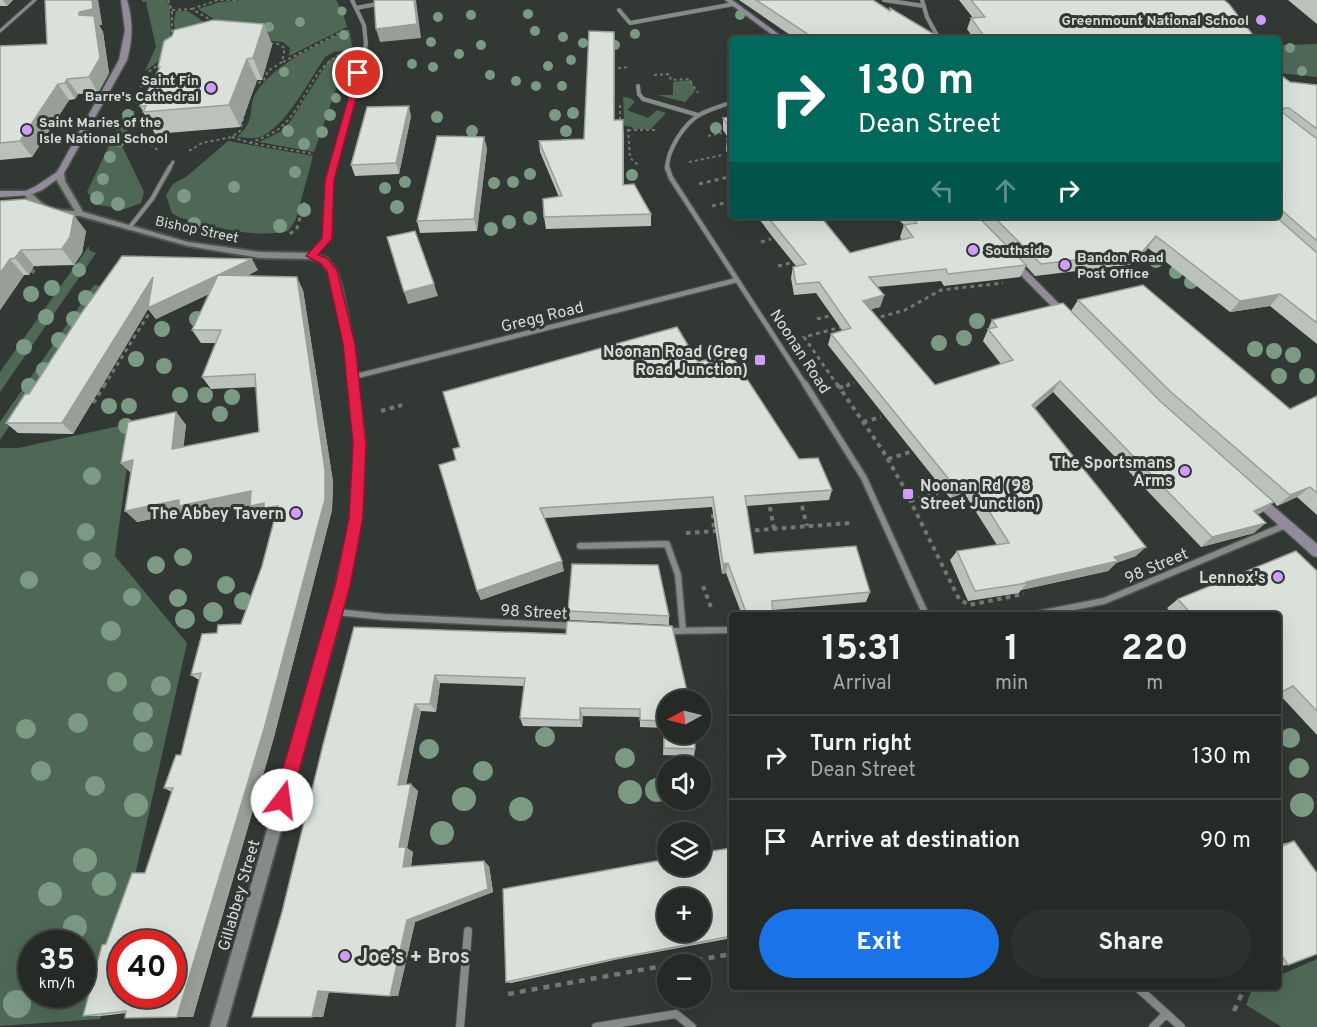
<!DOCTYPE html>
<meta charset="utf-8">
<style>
body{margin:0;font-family:Overpass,sans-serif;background:#2e322e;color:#f1f3f6;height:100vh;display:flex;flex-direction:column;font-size:22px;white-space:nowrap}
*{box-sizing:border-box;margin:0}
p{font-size:20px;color:#a4a7a7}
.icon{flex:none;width:33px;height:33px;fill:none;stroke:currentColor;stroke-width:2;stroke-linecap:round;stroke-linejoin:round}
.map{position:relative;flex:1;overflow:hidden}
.panel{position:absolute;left:729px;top:612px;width:552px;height:378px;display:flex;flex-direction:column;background:#262a26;border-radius:6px;box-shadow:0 6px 24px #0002,0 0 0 2px #424643}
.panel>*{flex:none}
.top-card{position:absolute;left:729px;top:36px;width:552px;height:183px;border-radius:6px;box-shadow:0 6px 24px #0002,0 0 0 2px #424643;background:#00695c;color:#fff;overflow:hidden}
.needle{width:39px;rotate:263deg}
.fabs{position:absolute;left:657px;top:690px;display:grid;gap:12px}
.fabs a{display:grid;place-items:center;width:54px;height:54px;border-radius:50%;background:#262a26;box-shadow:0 6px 24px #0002,0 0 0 2px #424643;font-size:30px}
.speed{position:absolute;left:18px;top:930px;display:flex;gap:12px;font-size:30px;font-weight:700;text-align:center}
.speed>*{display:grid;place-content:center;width:78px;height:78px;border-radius:50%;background:#262a26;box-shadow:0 6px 24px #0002,0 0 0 2px #424643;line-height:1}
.speed small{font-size:15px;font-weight:400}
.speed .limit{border:9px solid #d22;background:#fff;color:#111}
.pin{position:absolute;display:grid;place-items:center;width:51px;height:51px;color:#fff;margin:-26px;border:3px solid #fff;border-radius:50%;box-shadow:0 2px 6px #0007}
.me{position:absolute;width:66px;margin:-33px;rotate:15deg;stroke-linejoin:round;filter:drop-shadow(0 0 4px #0008)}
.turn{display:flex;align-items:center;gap:21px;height:126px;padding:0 30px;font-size:27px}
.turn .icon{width:78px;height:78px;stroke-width:2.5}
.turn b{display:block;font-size:42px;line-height:51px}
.lanes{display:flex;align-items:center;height:57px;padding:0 30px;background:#0003;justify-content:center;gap:30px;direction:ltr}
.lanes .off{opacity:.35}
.eta{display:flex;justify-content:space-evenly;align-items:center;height:102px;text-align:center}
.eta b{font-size:36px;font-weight:700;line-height:42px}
.button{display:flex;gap:12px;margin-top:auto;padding:12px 30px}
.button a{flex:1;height:69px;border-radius:36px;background:#1a73e8;color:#fff;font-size:24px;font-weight:700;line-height:69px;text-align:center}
.button a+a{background:#2e322e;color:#f1f3f6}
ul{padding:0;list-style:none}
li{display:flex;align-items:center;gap:18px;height:84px;padding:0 30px;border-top:2px solid #424643}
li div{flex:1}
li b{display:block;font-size:22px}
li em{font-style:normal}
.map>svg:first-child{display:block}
</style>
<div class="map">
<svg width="1317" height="1027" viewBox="0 0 1317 1027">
<rect width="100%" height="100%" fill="#323833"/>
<path fill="#4f6856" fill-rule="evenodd" d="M142,0H166L170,6C170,40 177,51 145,71L156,47L146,2H142Z
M243,0H336L343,13L347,27L289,56L290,48L283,42L247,39L198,9L220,2Z
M176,11H188L228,39L176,45L174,21Z
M349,29L352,45L350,50L334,52L325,57C310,79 285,128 260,137C253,140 244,137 237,137C259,117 246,106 257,91C279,61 316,46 349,29Z
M1317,44V77L1278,73V45Z
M348,55L314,152L259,142L280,132L290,122L329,60L337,56Z
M691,80L695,91L685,102L657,95H673V82Z
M623,97L630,98L635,102L627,110L648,118L657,110L666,113L651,129H633L632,127L625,126L622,122L624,117Z
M135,111L122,146L144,192L141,203L125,209L99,205L87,192L125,112Z
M228,141L313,156L296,219L288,231C251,239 213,226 178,217L172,213L166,195L173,184L186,177Z
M89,246V250L96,253L0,392V372Z
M94,285L103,286L0,440V422Z
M133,423L115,556L187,643L119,947L101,1016L100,1019L0,1026V448H18ZM32,944H82V994H32Z
M1317,959V1027H1282L1246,1005L1253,987H1278V976Z"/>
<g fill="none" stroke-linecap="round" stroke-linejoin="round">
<g stroke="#4f5350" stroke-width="4.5">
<path id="service-far1" d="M0,31L35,0
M169,169L173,162"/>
</g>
<g stroke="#4f5350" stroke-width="6">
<path id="service" d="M129,228L152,199L170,167"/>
</g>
<g stroke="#4f5350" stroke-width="5">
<path id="minor-far3" d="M884,0L924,6
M922,0L927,17L939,39
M356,8L398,0
M619,10L630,23L734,4
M638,86L639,94L643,99L698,115
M332,169L366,44L364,25L352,0
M667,169C667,150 684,123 701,114C710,109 722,106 732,102"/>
</g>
<g stroke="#4f5350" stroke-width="7">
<path id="minor-far2" d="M667,167L671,178L806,386
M311,256L327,239L329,180L332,167
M353,377L737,280"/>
</g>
<g stroke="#4f5350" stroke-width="9">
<path id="minor-far1" d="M805,384L864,478L926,615
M580,546L667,544L678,575L683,631
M336,612L385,617L575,626
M1033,615L1104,601L1286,525
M666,631L732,630"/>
</g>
<g stroke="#4f5350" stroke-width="10">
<path id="minor" d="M1137,987L1181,1027
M460,1027L468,931
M596,1027L676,1014L692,1027
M1153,1027L1166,1014"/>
</g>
<g stroke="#4f5350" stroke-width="4">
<path id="tertiary" d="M57,171L64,173L65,181L83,212L188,242L260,252L311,253L327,258L336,270L342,287L353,344L365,444L361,518L342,612L226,1027H210L330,612L351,518L355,444L345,344L334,287L328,271L321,262L311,259L260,258L188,246L80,216L54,215L35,208L23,193L24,191H30C45,209 52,210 75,211L57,181Z"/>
</g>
<g stroke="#4f5350" stroke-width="3">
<path id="secondary" d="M121,0H127C133,21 133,39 127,60L63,175L42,190L30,195L0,197V191H26L36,186L57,172L119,60L125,30Z
M725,0H732L785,39H778Z
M1012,258L1015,259L1070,315V319H1064L1009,263V259Z
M1255,492L1259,494L1317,544V557L1313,556L1251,500L1249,497L1251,494Z"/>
</g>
<path stroke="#737874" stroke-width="2" stroke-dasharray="3 3" stroke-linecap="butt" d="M168,0L172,10V40
M192,9L218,0H237
M172,10L192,9L214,22
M283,62L343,31
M612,69L628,67
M654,75L669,74L671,80L689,79L698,93
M253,86L264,80L268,71L282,62L285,48L278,44L267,43
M620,105V124
M142,107L135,101L147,73L162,62
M148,115L140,137L159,151
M621,130H628L630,158L639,166
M628,130H656
M708,136L722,133
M232,137L250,143L314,154
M250,143C261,138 274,134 283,125C307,103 311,67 343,53
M189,151L202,143L232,137L240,131L247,105
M689,162L723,155"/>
<path stroke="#737874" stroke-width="3" stroke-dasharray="4 4" stroke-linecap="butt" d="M699,184L728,177
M712,206L732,201
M744,218L752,216
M290,234L297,228L305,201
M761,242L771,239
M778,266L790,263
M32,273L40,262
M817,319L829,316
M873,319L905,310L941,290L1003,283
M104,386L153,307
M838,386L804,337L842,327
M846,386L854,383"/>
<path stroke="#737874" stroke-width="4" stroke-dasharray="4.5 4.5" stroke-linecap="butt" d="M837,384L883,451L902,484L959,599L969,605L1024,594
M839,388L850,384
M93,403L105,384
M381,411L402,405
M863,422L881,417
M888,459L910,452
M910,501L938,493
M802,506L807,526
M770,507L774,529
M713,514L714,532
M746,531L850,523
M686,533L718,531
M703,586L712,610"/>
<path stroke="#737874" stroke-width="4.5" stroke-dasharray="6 6" stroke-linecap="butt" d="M673,964L732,954
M508,994L668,965
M1234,1011L1245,987"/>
<use href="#service-far1" stroke="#858b86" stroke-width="3"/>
<use href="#service" stroke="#858b86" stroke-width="4"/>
<use href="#minor-far3" stroke="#858b86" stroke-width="4"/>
<use href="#minor-far2" stroke="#858b86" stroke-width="4.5"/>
<use href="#minor-far1" stroke="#858b86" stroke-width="6"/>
<use href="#minor" stroke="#858b86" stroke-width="8"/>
<use href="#tertiary" fill="#858b86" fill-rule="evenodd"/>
<use href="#secondary" fill="#928b9b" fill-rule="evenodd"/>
</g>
<g fill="#7b9a83">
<circle cx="342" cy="11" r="4.5"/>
<circle cx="528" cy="14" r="5"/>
<circle cx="471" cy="15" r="5"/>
<circle cx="740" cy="15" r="5"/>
<circle cx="438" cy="17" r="5"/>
<circle cx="300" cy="22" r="5"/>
<circle cx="269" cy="27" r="5"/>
<circle cx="535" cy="31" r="5"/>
<circle cx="635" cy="34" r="5"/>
<circle cx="344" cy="35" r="5"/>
<circle cx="563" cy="37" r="5"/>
<circle cx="431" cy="42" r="5"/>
<circle cx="583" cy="43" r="5"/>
<circle cx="481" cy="45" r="5"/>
<circle cx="615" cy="45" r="5"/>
<circle cx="1290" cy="48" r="5"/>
<circle cx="459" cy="54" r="5"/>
<circle cx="348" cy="60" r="5"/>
<circle cx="571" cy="60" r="5"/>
<circle cx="412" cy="64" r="5"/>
<circle cx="548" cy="66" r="5"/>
<circle cx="433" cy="67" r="5"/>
<circle cx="1302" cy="71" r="5"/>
<circle cx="284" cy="72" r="5"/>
<circle cx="490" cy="75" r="5"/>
<circle cx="341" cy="78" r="5"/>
<circle cx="516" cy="81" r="5"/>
<circle cx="536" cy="86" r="5"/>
<circle cx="562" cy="86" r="5"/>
<circle cx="336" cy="98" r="5"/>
<circle cx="573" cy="113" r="6"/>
<circle cx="128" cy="115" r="6"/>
<circle cx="330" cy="115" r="6"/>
<circle cx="555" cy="115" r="6"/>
<circle cx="437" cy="117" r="6"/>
<circle cx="716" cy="128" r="6"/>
<circle cx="288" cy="131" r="6"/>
<circle cx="472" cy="131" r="6"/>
<circle cx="566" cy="131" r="6"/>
<circle cx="322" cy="132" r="6"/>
<circle cx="119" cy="141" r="6"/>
<circle cx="304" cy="144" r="6"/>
<circle cx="110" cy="157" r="6"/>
<circle cx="295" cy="172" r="6"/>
<circle cx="530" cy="174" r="6"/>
<circle cx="632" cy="175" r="6"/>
<circle cx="103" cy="179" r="6"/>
<circle cx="405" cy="182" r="6"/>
<circle cx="513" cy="182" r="6"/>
<circle cx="494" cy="183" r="6"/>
<circle cx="234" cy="187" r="6"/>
<circle cx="385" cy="188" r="6"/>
<circle cx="184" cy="196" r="7"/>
<circle cx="97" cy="198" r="7"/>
<circle cx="118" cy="204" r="7"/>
<circle cx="397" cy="207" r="7"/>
<circle cx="304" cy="210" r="7"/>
<circle cx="530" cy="218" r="7"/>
<circle cx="509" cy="222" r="7"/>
<circle cx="194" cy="224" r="7"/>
<circle cx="280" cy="226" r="7"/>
<circle cx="491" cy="229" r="7"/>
<circle cx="1156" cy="261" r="7"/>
<circle cx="79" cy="270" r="7"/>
<circle cx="1176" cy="272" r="7"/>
<circle cx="1131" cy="274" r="7"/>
<circle cx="1191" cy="282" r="7"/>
<circle cx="52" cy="288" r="8"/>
<circle cx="31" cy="294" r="8"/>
<circle cx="86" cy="298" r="8"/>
<circle cx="46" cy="317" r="8"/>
<circle cx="74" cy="319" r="8"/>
<circle cx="197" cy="319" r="8"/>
<circle cx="977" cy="321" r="8"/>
<circle cx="162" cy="329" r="8"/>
<circle cx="964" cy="338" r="8"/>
<circle cx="59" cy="340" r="8"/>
<circle cx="939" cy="343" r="8"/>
<circle cx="24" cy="347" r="8"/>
<circle cx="1255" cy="349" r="8"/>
<circle cx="1274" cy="351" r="8"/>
<circle cx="1293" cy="355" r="8"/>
<circle cx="136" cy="359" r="8"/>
<circle cx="164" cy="366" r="8"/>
<circle cx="44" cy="370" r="8"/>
<circle cx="1279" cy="376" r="8"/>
<circle cx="1307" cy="376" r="8"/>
<circle cx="29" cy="386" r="8"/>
<circle cx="180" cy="395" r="8"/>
<circle cx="205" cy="395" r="8"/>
<circle cx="232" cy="397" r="8"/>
<circle cx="109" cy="406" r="8"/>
<circle cx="129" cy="406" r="8"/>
<circle cx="220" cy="414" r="8"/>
<circle cx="126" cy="426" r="8"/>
<circle cx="92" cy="476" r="9"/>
<circle cx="86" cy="532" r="9"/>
<circle cx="183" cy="557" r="9"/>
<circle cx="92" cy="561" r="9"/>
<circle cx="156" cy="565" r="9"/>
<circle cx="29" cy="580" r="9"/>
<circle cx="226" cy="585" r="9"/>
<circle cx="132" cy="597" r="9"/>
<circle cx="178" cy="598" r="9"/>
<circle cx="243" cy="601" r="9"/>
<circle cx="213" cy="612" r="10"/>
<circle cx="185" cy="619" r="10"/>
<circle cx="111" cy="631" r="10"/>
<circle cx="117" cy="682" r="10"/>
<circle cx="161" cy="686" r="10"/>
<circle cx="143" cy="712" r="10"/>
<circle cx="78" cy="723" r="10"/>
<circle cx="26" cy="729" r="10"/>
<circle cx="545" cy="737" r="10"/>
<circle cx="1290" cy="738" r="10"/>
<circle cx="143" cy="742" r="10"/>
<circle cx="429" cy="749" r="10"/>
<circle cx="625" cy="758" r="10"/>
<circle cx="1299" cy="768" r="10"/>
<circle cx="41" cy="771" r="10"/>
<circle cx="483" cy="771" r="10"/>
<circle cx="95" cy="786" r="10"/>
<circle cx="657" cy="790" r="12"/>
<circle cx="630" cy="792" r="12"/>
<circle cx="464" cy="799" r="12"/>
<circle cx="136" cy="805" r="12"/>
<circle cx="1302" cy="805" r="12"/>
<circle cx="521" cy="809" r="12"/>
<circle cx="442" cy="833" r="12"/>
<circle cx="85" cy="860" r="12"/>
<circle cx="104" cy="884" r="12"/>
<circle cx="50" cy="894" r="12"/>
<circle cx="75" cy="927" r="12"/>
<circle cx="17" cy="1004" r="14"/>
</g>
<path fill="#bbc2bc" d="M0,0H13L7,6H0Z
M45,0H98L102,25H99L103,32L109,73L98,93L78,94L75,99L69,100L32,157L0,160V46L47,44Z
M739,0H872L890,11V8L942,39H796Z
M959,0H1224L1256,39H974L967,29L971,18H973Z
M1288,0H1317V24Z
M264,24L272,45L262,80H257L240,127L155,134L140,106L159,69L158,67Z
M614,32V120L624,132V185L651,214V226L546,229L544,217L559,197L540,152L539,141L584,139Z
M1278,66L1282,76L1290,82L1317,85V344L1270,306L1230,312L1148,248L1135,264L1035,276L1026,266L1020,277L944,286L941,281L877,287L884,295L880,307L871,309L935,385L1001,364L983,341L992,320L1071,311L1078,300L1290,409L1317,396V515L1297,497L1277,506L1274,502L1261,513L1257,514L1254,533L1201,547L1053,392L1035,408L1136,556L1116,563L1108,571L1021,590L1019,593L968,601L950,560L957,551L997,545L964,493L950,498L828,345L831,334L842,330L816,293L794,295L791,278L793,267L796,266L771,235L757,216H820L850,253L902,240L900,237L904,225L895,216H1278Z
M411,116L399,174L355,176L351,165Z
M732,117V158L726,151L727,139H729L723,130V118Z
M487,148L477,231L420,233L417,221Z
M732,160V178L727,173L728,161Z
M0,201L86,231L82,253L74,265L34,266L29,275H24L0,310Z
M258,270L247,276L303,290L333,482L332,510L274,737L193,1017L126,1013L101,1016H83L106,944L145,873L172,792L164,788L181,755L199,680L191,675L217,633L241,624L262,566L274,519L273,520L270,515L259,518L250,505L189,518L184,512L137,522L131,473L121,463L176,412L186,425L183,447L259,432L256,387L211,389L202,377L216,343H201L192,330L209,294L156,319L148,309L73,434L18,433L6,423L29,394L80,315Z
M698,362L832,490L829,500L746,506L754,554L870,592L866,602L773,610V615H742L726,573L722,574L712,507L545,518L564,571L481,600L477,591L456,460Z
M1317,571V735L1278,693V615H1173L1167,608L1178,599Z
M568,611L669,616V625L570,620Z
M354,627L566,634L695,749L694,756L663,755L664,728L640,727V717L583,716L582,727L523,726L520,718L524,686L440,683L436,712L421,711L406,784L418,791L407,848L413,852L411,866H489L493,892L415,922L398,996L329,991L323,1017L282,912Z
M1294,841L1288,965L1278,966V845Z
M732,848V938L619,959L511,983L506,982Z"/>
<path fill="#999e99" d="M3,0H13L7,6Z
M92,0H98L102,25H99L103,32L109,73L98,93L89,77L79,12Z
M414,0H416L421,38L380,42L376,29Z
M264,24L272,45L262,80L253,58Z
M614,32L615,43L614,132Z
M247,59L257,80L240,127L229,105Z
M67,79L78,94L75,99L65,83Z
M58,84L69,100L32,157L20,141Z
M409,106L411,116L399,174L396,163Z
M484,137L487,148L477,231L474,219Z
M74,215L86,231L82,253L74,265L62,249Z
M1156,236L1148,248L1135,264L1142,252Z
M21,250L34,266L29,275L15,258Z
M10,259L24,275L0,310V273Z
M252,259L258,270L156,319L148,309L73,434L62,423L153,277Z
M297,277L303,290L333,482L332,510L274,737L193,1017H177L264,729Z
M434,284L438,296L408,304L404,292Z
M1280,294L1270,306L1230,312L1240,301Z
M884,295L880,307L860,312L863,301Z
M1060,381L1053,392L1025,416L1032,405Z
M176,412L186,425L182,461L172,449Z
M133,460V474L121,463Z
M971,482L964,493L950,498L956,488Z
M1310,487L1297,497L1277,506L1290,495Z
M251,491L260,503L189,518L184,512L137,522L125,511L179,500Z
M1274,502L1261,513L1242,521L1254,511Z
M264,503L278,506L286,517L273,520L270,515L259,518L250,506Z
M1266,523L1254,533L1201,547L1212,537Z
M1146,547L1136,556L1116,563L1108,571L1021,590L1027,583L1026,582L1114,557Z
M562,561L564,571L481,600L477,591Z
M728,563L726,573L722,574L723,564Z
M435,675L440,683L436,712L430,704Z
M415,704L421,711L405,791L398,785Z
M580,708L583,716L582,727L580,720Z
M411,784L418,791L407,848L413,852L410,871L403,867L399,847Z
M484,861L489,866L493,892L415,922L398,996H390L407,920Z
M318,991H329L323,1017H312Z"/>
<path fill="#dae1db" stroke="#999e99" stroke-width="1.5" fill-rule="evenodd" d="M45,0H92L93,9L79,12V15L94,16L100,58L89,77L67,79L65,83L58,84L20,141L0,143V46L47,44Z
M374,0H414L417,24L376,29Z
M756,0H873L890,11V8L942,39H815Z
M971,0H1224L1229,4L1256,39H986L971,18L985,17Z
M213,20L264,24L253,58L247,59L229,105L143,112L146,106H140L160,67H158L164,41L172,36L174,30Z
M589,31L614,32V120H623V185L634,184L651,214L544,217L543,199L562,196L539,141L584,139Z
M1278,66L1282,72V76L1290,82L1317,85V129L1289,108H1284L1282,112L1317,139V241L1278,207Z
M409,106L396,163L351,165L367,107Z
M732,117V130L723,118Z
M437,136L484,137L474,219L417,221Z
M732,138V145L727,139Z
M25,199L74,215L70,237L62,249L21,250L15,258L10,259L0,273V201Z
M767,216H820L850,253L913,237L904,225L917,223L910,216H977L1026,265L948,274L946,269L869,277L884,295L863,301L935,385L1013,360L988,329L997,327L992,320L1063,303L1160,401L1274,502L1254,511L1266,523L1212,537L1060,381L1032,405L1146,547L1114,557L1118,561L1026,582L1027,583L975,591L957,551L1009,543L971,482L956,488L831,334L851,328L819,282L796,284L793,267L806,264Z
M993,216H1275L1317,253V323L1280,294L1240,301L1156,236L1142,252L1041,264Z
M415,231L434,284L404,292L387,237Z
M122,256L252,259L148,308L153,277L62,423H6L25,394H29L80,315Z
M218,275L297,277L325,470V499L264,729L177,1017L125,1018L126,1011L83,1016L102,945L106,944L132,873H145L173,788H164L176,755H181L201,673L191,675L202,634L217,633L218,625L241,624L262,566L278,506L264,508V503L250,506L251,491L179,506V500L125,511L133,460L121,463L128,422L176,412L172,449L259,432L255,374L202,377L221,330H192ZM122,944H172V994H122Z
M1143,285L1290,409L1317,396V493L1310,487L1290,495L1171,392L1078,300Z
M677,327L698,362L730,353L799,459L818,458L832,490L745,496L754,554L856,546L870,592L772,601L773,615H747L728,563L723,564L713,497L540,508L562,561L477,591L439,465L456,460L453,449L460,447L443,392Z
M1296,551L1317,571V711L1293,686L1278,694V615H1192L1178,599Z
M572,564L658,565L669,616L568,611Z
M567,621L672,626L689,700H668V734H695V749L664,748V721L640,720V709L580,708V720L520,718L525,678L435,675L430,704H415L398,785L411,784L399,847H406L403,867L484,861L488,889L407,920L390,996L318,991L312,1017H252L282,912L323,745L354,627L566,634Z
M1294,841L1317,873V954L1288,965L1278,950V929L1281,928L1278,923V848Z
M732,848V936L618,958L506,982L503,889L668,859V866H700V853ZM668,898H700V932H668Z"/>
<path fill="#e11d48" stroke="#92132f" stroke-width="1.5" d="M356,71L363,73L334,180L332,239L318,255L327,258L337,270L355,344L366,444L363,518L350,586L291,800L288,806L282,809L276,806L274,800L335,586L349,518L353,444L343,344L327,271L320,263L306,256L322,238L325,180Z"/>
<g fill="#d39cfc" stroke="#323833" stroke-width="2">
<circle cx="1261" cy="20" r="6"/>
<circle cx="211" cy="88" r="6"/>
<circle cx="27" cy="130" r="6"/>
<circle cx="973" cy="250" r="6"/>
<circle cx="1065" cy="265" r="6"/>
<rect x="754" y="354" width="12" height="12" rx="3"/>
<circle cx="1185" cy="471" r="6"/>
<rect x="902" y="488" width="12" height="12" rx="3"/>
<circle cx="296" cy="513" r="6"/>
<circle cx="1278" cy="577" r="6"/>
<circle cx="345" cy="956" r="6"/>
</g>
<g text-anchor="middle" stroke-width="6" stroke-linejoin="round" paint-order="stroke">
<g font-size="14" font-weight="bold" fill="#d7dad7" stroke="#323833" text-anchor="start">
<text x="1249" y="25" text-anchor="end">Greenmount National School</text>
<text x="199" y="85" text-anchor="end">Saint Fin<tspan x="199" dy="16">Barre's Cathedral</tspan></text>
<text x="39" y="127">Saint Maries of the<tspan x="39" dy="16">Isle National School</tspan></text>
<text x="985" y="255">Southside</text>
<text x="1077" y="262">Bandon Road<tspan x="1077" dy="16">Post Office</tspan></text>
</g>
<g font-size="14" fill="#d7dad7" stroke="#323833">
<text transform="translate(197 229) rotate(12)" y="5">Bishop Street</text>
</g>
<g font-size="16" fill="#d7dad7" stroke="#323833">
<text transform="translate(542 316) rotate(-14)" y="6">Gregg Road</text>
<text transform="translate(801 351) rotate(57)" y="6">Noonan Road</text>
<text transform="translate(1156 565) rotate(-23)" y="6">98 Street</text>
<text transform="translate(534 611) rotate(3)" y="6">98 Street</text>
<text transform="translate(238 895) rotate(-74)" y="6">Gillabbey Street</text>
</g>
<g font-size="16" font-weight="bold" fill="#d7dad7" stroke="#323833" text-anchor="end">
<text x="748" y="357">Noonan Road (Greg<tspan x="748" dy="18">Road Junction)</tspan></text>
<text x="1173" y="468">The Sportsmans<tspan x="1173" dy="18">Arms</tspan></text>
<text x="920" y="491" text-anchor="start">Noonan Rd (98<tspan x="920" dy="18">Street Junction)</tspan></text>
<text x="284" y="519">The Abbey Tavern</text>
<text x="1266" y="583">Lennox's</text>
</g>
<g font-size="20" font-weight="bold" fill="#d7dad7" stroke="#323833" text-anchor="start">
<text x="357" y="963">Joe’s + Bros</text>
</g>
</g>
</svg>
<div class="fabs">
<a><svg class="needle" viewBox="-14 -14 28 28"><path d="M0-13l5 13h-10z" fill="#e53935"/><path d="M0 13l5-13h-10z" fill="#a4a7a7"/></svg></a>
<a><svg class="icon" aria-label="sound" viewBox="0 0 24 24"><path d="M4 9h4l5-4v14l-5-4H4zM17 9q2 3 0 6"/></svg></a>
<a><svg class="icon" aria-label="layers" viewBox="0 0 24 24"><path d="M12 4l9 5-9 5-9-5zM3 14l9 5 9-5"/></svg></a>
<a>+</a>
<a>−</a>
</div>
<div class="speed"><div>35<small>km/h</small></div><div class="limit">40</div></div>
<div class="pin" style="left:358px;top:73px;background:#d93025"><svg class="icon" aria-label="arrive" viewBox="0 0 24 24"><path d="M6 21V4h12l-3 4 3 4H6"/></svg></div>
<svg class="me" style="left:282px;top:800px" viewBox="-20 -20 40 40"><circle r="19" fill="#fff"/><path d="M0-13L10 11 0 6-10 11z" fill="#e11d48"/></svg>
<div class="top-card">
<div class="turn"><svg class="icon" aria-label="right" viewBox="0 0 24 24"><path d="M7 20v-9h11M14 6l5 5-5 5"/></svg><div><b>130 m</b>Dean Street</div></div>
<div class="lanes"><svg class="icon off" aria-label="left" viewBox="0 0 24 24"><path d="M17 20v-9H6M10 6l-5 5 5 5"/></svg><svg class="icon off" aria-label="ahead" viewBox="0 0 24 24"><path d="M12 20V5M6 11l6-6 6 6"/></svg><svg class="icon" aria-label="right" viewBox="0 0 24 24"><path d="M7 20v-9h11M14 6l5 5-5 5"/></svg></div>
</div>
<section class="panel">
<div class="eta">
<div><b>15:31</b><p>Arrival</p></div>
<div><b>1</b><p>min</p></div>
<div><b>220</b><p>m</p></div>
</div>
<ul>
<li><svg class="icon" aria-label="right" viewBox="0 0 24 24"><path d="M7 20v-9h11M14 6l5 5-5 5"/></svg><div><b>Turn right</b><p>Dean Street</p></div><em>130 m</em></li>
<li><svg class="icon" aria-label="arrive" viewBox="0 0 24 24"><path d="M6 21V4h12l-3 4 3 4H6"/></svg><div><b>Arrive at destination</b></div><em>90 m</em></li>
</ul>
<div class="button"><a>Exit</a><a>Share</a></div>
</section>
</div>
